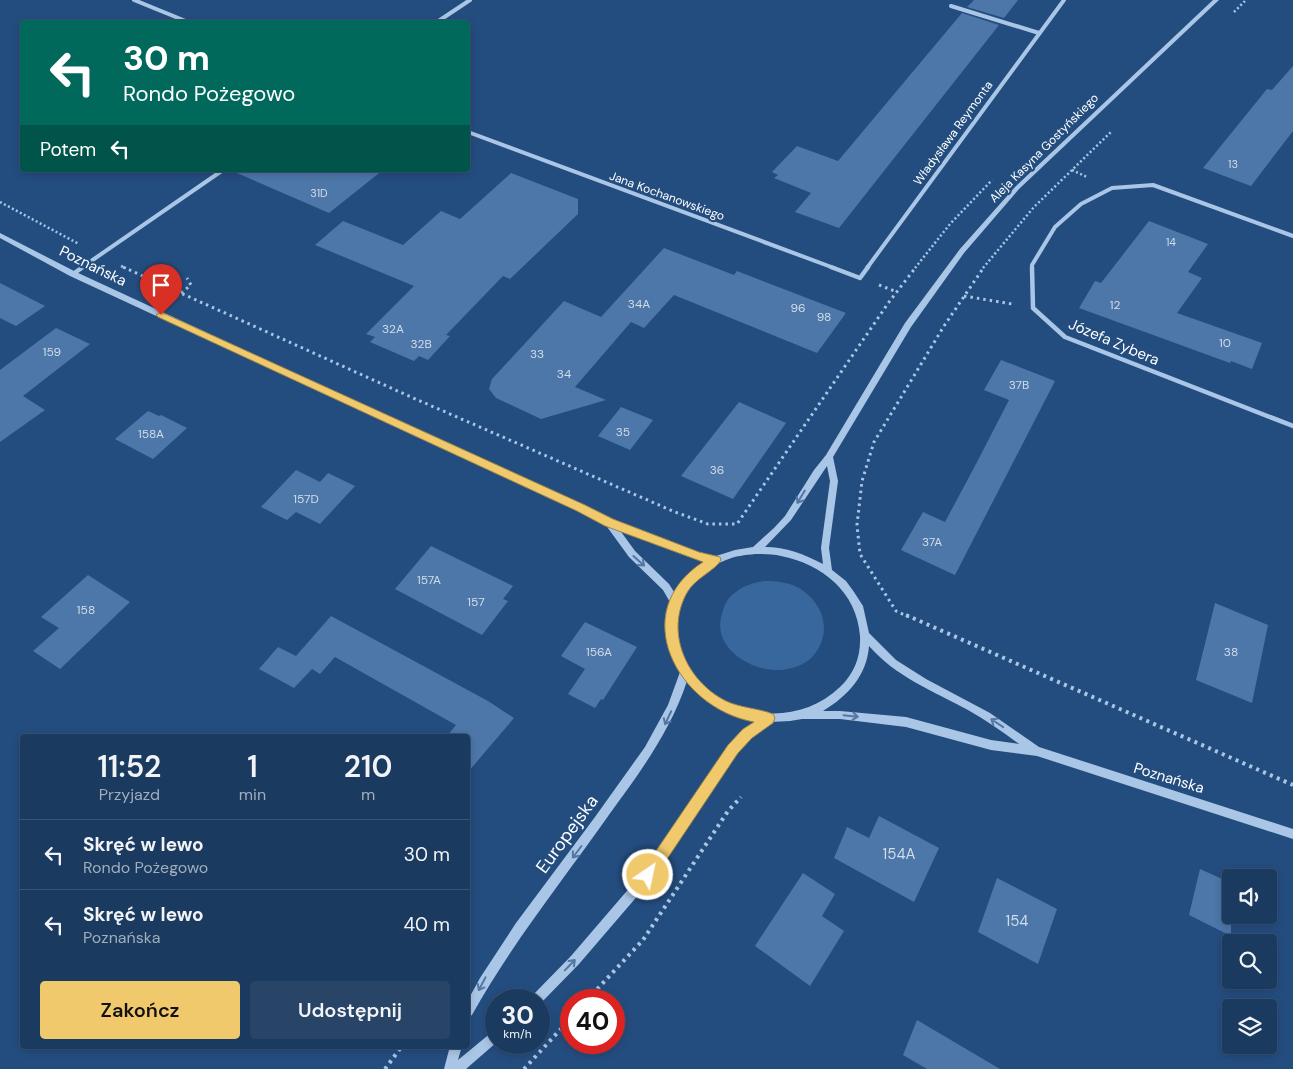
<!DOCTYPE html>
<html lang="pl">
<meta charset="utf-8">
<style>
body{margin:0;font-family:"DM Sans",sans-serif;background:#284568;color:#f1f3f6;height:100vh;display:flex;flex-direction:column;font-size:19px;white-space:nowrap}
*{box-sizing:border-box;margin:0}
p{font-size:16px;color:#a0adbd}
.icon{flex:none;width:28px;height:28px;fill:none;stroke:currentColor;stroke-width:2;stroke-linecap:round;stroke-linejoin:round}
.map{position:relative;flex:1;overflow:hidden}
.details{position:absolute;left:20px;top:734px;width:450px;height:315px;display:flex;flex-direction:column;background:#1b3a5f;border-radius:5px;box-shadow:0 2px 8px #0003,0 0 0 1px #395474}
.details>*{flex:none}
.hud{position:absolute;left:20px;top:20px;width:450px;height:152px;border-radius:5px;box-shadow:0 2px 8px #0003,0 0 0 1px #395474;background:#00695c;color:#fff;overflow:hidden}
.controls{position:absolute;left:1222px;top:869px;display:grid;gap:10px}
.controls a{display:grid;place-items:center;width:55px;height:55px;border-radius:5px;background:#1b3a5f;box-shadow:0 2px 8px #0003,0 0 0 1px #395474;font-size:25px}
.speed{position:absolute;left:485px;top:989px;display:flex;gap:10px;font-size:25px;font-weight:700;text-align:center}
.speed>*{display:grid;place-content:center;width:65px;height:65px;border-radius:50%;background:#1b3a5f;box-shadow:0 2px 8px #0003,0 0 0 1px #395474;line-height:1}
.speed small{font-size:12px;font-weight:400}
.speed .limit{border:8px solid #d22;background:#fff;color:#111}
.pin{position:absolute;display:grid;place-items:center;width:42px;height:42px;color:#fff;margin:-51px -21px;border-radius:50% 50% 50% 0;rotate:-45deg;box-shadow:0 0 5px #0007}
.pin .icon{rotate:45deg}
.me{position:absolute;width:55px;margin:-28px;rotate:34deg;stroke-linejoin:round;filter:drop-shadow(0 0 4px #0008)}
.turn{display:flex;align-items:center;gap:18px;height:105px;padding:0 20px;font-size:22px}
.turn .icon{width:65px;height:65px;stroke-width:2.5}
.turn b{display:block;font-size:35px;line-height:42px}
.then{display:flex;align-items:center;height:48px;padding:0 20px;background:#0003;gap:10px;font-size:19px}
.eta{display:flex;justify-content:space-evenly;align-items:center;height:85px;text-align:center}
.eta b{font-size:30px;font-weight:600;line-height:35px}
.primary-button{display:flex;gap:10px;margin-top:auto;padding:10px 20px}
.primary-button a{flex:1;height:58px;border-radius:5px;background:#f1c96d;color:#111;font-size:20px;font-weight:600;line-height:58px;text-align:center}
.primary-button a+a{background:#284568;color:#f1f3f6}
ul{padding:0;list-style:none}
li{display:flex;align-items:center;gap:15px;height:70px;padding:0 20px;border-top:1px solid #395474}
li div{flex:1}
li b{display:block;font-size:19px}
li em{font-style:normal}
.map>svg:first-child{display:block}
</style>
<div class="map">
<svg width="1293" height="1069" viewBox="0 0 1293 1069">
<rect width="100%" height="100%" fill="#244d7f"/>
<path fill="#38679d" d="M764,581C776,581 787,582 797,587C826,603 834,637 809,660C801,666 791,669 781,670C752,672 711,648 722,614C724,605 728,597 736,592C744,585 754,583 764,581Z"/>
<path fill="#4c77a8" d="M974,0H1018L1004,18L967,7Z
M962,13L999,25L839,228L795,212L811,193L774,178L778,175L772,172L797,146L838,161Z
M1293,66V131L1251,186L1203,168L1267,89L1272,90Z
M230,170H383L329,213Z
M511,173L578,199V214L510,279L503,276L446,335L450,336L428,360L419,356L414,361L370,342L375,337L366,334L414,286L315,245L343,221L403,245L441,211L460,219Z
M1149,221L1208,244L1188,272L1202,278L1177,313L1262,343L1252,369L1231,361L1230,363L1079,308L1095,281L1101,283Z
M664,248L734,275L737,271L846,313L817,353L674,295L644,328L631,322L575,387L606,400L541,419L496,398L489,389L492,379L564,301L601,317Z
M0,283L45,306L16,326L0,318Z
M56,328L90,344L23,396L45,410L0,442V370Z
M1001,360L1055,381L955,575L901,550L923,512L945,522L976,464L1009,400L984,390Z
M739,402L786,423L733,499L681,476Z
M621,407L653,420L630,450L598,436Z
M148,411L159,416L161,415L187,428L153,459L115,439Z
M296,470L320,482L328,473L355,486L320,524L296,512L287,520L261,507Z
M431,546L513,586L503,599L508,601L482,635L395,589Z
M88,575L130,602L60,669L33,651L59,628L41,617Z
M1215,603L1268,625L1252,703L1196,680Z
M331,616L488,701L514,718L468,772V736H447L456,725L335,657L320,674L312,669L294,688L259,669L278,647L296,656Z
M585,622L637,647L603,700L601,699L595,708L568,694L585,669L561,656Z
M879,816L939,848L914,902L834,858L847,827L869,838Z
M1200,869L1231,883V936L1189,915Z
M803,873L835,894L822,916L844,931L810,986L755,946Z
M997,878L1057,909L1038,964L978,932Z
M917,1020L1000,1069H927L903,1055Z"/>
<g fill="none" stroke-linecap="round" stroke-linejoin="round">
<path stroke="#aac6e6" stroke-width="2.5" stroke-dasharray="2 2.5" stroke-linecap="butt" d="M1234,12L1246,0
M1072,170L1087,177
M0,202L79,244
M121,266L126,268
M915,268L950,224L992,180
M983,268L1034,207L1112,131"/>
<path stroke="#aac6e6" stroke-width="3" stroke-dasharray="2.5 4" stroke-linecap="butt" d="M123,267L411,397L675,512L708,524H737L889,302L916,267
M879,285L897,292
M181,293L191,285L187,278
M964,296L1012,304
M909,617L896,611L860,554L857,525L862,481L874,442L944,326L984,267"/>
<path stroke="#aac6e6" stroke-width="4" stroke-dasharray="3 4.5" stroke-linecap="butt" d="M906,615L1293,785
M587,1000L643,940L728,811L741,797
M385,1069L402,1046
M524,1069L571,1018"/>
<path stroke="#aac6e6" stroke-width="4" d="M134,0L188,22
M951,6L1039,33
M437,22L470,0
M468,132L834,268
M81,268L223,170
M867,268L1064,0
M1032,268V265L1055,227L1081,204L1112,188L1153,185L1293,236"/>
<path stroke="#aac6e6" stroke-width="4.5" d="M831,267L860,278L868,267
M1032,267L1033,308L1065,337L1293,426
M73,274L83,267"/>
<path fill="#aac6e6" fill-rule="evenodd" d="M1213,0H1219L1019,189L964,253L911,327L833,457L838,481L829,548L832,570L846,581L854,592L863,606L869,633L896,660L926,679L990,713L1039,747L1293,829V839L1037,756L991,750L906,727L840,719H802L790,721L771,722L751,737L737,752L652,879L579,964L539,1005V1000H530L532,996L571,956L644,871L729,746L743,731L757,721C728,715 706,703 687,681C671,730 641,771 611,812C564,879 512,943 472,1015L468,1017V1000L480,978L516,923L595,817L645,747L668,705L680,672C667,648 665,630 671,604L663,590L629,557L605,524L70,276L0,238V233L76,272L612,520L699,553L716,556L735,550L753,547L774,528L785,516L814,470L826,455L905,323L960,249L1015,187ZM827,466L830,481L821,548L823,564C804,554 786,547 765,547L791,520ZM619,529L695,559L707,562C693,571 684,580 676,595L669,584L635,551ZM755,554C764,554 773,554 781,556C822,564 857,592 860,636C861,655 855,673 840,687C797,728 727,720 690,672C681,660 677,645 677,630C676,599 697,572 726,560C735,556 745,555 755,554ZM869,646C896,677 933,691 968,710C986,720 1003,732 1019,744L991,740L906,717L840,711H823C848,696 867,675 869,646Z
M496,1030V1042H497L466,1069H444L450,1046H462L458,1060L492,1032Z"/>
</g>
<defs><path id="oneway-shaft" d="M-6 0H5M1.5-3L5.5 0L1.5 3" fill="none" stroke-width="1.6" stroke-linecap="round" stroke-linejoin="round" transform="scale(1.25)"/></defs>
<g stroke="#5377a3">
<use href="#oneway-shaft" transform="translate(801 497) rotate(121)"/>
<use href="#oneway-shaft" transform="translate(639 561) rotate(42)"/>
<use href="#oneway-shaft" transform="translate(851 716) rotate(6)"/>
<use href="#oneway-shaft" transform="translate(668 718) rotate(115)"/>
<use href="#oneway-shaft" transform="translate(997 723) rotate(-146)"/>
<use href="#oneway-shaft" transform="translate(577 852) rotate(127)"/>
<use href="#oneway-shaft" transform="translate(570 965) rotate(-46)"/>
<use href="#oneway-shaft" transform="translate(482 984) rotate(118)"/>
</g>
<path fill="#f1c96d" stroke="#9d8347" d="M161,312L585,505L613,519L699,552L720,557L721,560C717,569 696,578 688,591C664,631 686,681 726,701C741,708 758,708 773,714L775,718L773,723L752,738L738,753L653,880L648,882L643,880L641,875L643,870L728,745L743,729L754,722C677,708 626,612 703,562L605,526L577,511L158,317L156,315Z"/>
<g text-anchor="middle" stroke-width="4.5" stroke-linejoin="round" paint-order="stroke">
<g font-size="11" fill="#d2dde9">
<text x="1233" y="168">13</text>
<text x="319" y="197">31D</text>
<text x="1171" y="246">14</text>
</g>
<g font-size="12" fill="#fff" stroke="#244d7f">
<text transform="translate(953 133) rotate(-54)" y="4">Władysława Reymonta</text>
<text transform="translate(1044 148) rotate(-45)" y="4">Aleja Kasyna Gostyńskiego</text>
<text transform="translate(667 196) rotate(20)" y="4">Jana Kochanowskiego</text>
</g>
<g font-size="12" fill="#d2dde9">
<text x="639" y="308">34A</text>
<text x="1115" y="309">12</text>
<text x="798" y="312">96</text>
<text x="824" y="321">98</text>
<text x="393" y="333">32A</text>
<text x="1225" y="347">10</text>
<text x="421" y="348">32B</text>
<text x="52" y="356">159</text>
<text x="537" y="358">33</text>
<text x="564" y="378">34</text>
<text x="1019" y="389">37B</text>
<text x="623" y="436">35</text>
<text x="151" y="438">158A</text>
<text x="717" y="474">36</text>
<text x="306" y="503">157D</text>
<text x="932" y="546">37A</text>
<text x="429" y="584">157A</text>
<text x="476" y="606">157</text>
<text x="86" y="614">158</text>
<text x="599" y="656">156A</text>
<text x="1231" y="656">38</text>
</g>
<g font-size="15" fill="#fff" stroke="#244d7f">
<text transform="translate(93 266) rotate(26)" y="5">Poznańska</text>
<text transform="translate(1114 342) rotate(23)" y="5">Józefa Zybera</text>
<text transform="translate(1169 778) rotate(17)" y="5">Poznańska</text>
</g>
<g font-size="15" fill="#d2dde9">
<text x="899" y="859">154A</text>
<text x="1017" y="926">154</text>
</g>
<g font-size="18" fill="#fff" stroke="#244d7f">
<text transform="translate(567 834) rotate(-54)" y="6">Europejska</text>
</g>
</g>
</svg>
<div class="controls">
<a><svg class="icon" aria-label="sound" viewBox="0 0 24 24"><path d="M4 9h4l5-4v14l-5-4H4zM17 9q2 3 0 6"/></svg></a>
<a><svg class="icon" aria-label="search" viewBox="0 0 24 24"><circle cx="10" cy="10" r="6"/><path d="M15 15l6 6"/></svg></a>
<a><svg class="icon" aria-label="layers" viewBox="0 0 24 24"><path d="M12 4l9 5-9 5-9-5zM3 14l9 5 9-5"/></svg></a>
</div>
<div class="speed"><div>30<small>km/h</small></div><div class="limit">40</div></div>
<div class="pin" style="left:161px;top:315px;background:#d93025"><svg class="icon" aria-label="arrive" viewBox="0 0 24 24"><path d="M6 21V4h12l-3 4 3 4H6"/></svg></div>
<svg class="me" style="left:648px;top:875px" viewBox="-20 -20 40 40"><circle r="17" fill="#f1c96d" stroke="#fff" stroke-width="3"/><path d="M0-11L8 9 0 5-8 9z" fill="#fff"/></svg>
<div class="hud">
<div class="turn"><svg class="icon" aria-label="left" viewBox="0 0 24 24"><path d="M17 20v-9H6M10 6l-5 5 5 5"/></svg><div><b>30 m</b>Rondo Pożegowo</div></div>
<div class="then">Potem<svg class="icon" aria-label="left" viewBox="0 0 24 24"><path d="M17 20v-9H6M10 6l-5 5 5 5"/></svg></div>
</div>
<section class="details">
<div class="eta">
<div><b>11:52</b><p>Przyjazd</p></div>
<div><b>1</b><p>min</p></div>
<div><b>210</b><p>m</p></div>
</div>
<ul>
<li><svg class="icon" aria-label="left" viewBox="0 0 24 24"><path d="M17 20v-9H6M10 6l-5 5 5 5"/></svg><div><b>Skręć w lewo</b><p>Rondo Pożegowo</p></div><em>30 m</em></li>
<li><svg class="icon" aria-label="left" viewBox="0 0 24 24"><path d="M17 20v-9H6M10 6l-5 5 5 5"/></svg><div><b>Skręć w lewo</b><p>Poznańska</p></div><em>40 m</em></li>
</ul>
<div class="primary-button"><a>Zakończ</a><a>Udostępnij</a></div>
</section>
</div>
